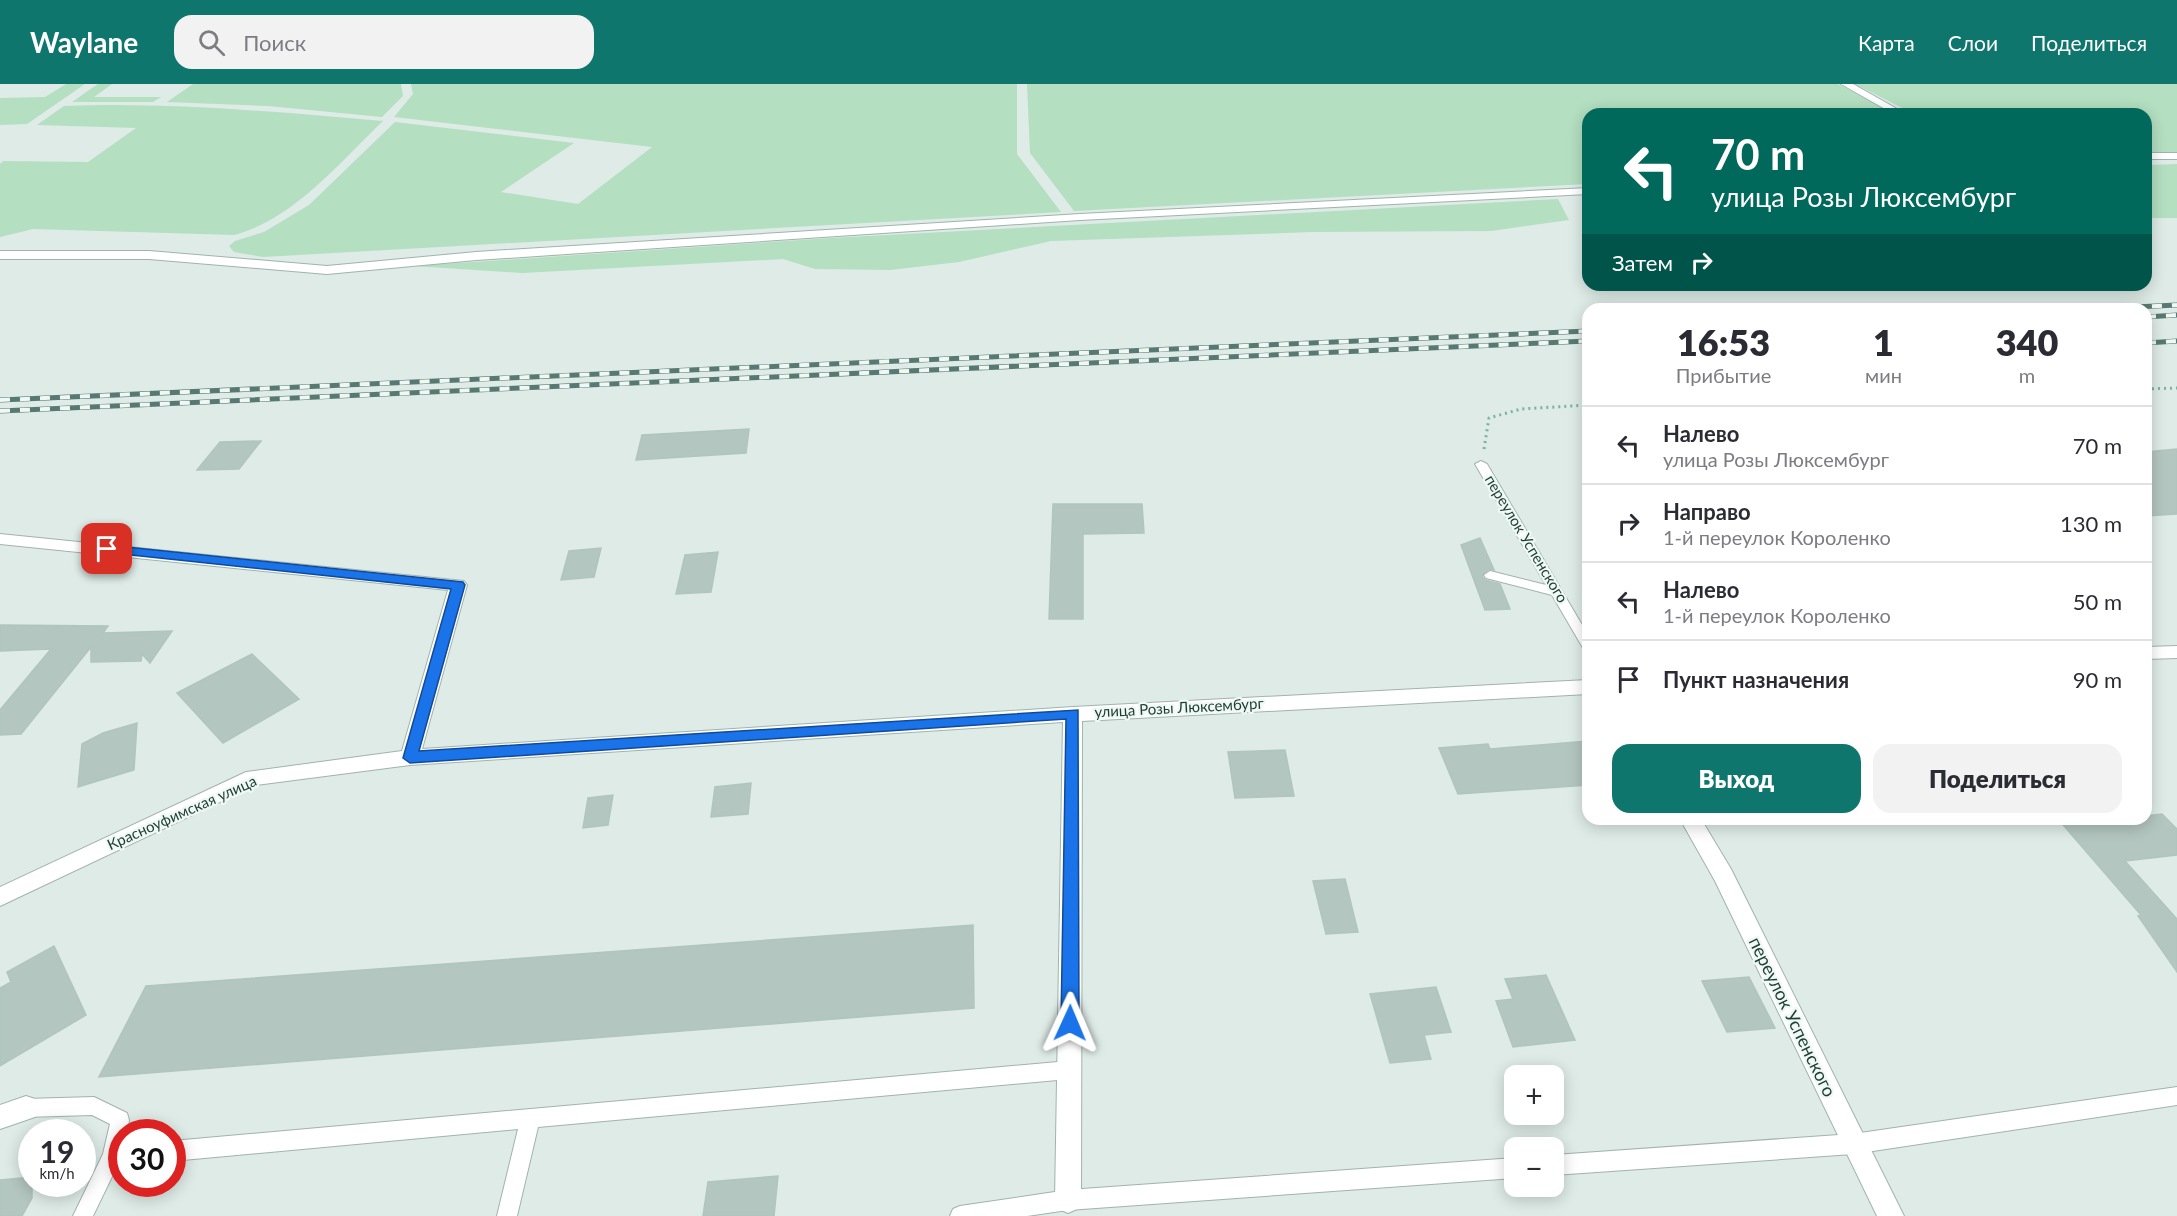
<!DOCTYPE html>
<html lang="ru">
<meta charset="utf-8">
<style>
body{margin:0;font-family:Lato,sans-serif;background:#f2f2f3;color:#2b2b33;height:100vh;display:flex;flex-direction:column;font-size:22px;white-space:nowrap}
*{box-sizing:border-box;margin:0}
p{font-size:20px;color:#7c7c81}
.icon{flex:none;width:33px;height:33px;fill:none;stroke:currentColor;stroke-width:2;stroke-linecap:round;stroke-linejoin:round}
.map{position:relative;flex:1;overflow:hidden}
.panel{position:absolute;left:1582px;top:219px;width:570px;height:522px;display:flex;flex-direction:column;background:#fff;border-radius:18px;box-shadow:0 3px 15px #0003}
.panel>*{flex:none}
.top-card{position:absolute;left:1582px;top:24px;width:570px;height:183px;border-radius:18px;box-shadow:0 3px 15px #0003;background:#00695c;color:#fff;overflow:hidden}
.controls{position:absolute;left:1504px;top:981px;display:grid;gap:12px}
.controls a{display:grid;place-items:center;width:60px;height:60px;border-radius:12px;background:#fff;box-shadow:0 3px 15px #0003;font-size:30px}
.speed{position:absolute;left:18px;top:1035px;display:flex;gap:12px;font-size:30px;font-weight:700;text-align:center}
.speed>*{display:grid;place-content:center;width:78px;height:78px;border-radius:50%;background:#fff;box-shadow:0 3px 15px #0003;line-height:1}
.speed small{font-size:15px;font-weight:400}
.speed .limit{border:9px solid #d22;background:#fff;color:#111}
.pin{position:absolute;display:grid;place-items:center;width:51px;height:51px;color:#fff;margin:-26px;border-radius:12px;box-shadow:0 3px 9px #0006}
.me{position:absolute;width:66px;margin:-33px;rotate:1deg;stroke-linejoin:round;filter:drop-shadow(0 0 4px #0008)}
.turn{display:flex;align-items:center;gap:21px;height:126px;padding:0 30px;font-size:27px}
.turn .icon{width:78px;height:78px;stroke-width:2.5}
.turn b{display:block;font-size:42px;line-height:51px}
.then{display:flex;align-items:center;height:57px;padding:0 30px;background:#0003;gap:12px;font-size:22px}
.eta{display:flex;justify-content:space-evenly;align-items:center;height:102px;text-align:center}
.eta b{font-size:36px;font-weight:800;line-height:42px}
.primary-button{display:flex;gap:12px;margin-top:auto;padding:12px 30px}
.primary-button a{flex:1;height:69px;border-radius:18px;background:#0f766e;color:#fff;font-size:24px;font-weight:800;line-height:69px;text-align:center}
.primary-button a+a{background:#f2f2f3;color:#2b2b33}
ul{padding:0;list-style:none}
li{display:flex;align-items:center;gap:18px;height:78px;padding:0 30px;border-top:2px solid #e1e1e2}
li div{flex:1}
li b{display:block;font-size:22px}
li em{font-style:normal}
header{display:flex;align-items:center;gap:36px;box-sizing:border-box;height:84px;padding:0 30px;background:#0f766e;color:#fff}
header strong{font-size:28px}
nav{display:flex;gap:33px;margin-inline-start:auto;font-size:21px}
.search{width:420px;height:54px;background:#f2f2f3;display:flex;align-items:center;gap:15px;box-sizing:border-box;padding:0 21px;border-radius:18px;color:#7c7c81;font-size:22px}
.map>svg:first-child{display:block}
</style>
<header>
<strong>Waylane</strong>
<div class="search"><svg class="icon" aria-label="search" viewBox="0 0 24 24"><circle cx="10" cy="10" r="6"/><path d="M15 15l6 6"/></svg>Поиск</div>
<nav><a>Карта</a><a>Слои</a><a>Поделиться</a></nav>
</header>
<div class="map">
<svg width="2177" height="1132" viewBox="0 0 2177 1132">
<rect width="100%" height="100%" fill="#deebe6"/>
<path fill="#b4dfc1" d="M66,0H85L27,40L0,41V14L45,13Z
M98,0H112L94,13H161L153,18H72Z
M193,0H401L403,12L382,33L268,22L167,18Z
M411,0H1017V70L1061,128L263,173L234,168L229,162L235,157L264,148L309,121L395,38L574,59L501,108L578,120L652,63L394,33L413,10Z
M1027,0H1838L1895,30H1588V100L1074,127L1030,69Z
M1855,0H2177V68H2147L2146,30H1914Z
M64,22C170,18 277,28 383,37C339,79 294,135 234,151L33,145L0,153V80L3,77L88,78L136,44L37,41Z
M2177,80V134H2147V81Z
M1558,115L1569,136L1491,147L1313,148L1051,157L959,178L890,186L815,185L783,175L522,189L413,182L831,154Z"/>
<path fill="#b3c6bf" stroke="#b0c5bd" stroke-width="1.5" d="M749,345L746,369L636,376L642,351Z
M261,357L239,385L197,386L220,358Z
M2177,365V430L2146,432V368Z
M1053,420H1142L1144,449L1083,450V535H1049Z
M1480,454L1494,486L1489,485L1482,492L1485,496L1500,500L1510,525L1485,526L1461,461Z
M601,464L594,493L561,496L569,467Z
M718,468L711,508L676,510L685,471Z
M0,541L108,542L103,549L172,547L150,579L142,570L141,577L91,578V563L21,650L0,651V626L51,565L0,567Z
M252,570L299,615L223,659L177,609Z
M137,639L134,686L78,703L82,660L103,649Z
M1588,657V701L1458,710L1439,664L1488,660L1490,665Z
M1285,666L1294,712L1235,714L1228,668Z
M751,699L748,730L711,733L715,703Z
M613,711L608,741L583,744L588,714Z
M2162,730L2177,745V771L2125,777L2177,835V888L2138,832L2141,831L2058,735H2146V732Z
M1345,795L1358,848L1326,850L1313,797Z
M973,841L974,924L99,993L146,902Z
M54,862L86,931L0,982V904L11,898L7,888Z
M1546,891L1575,956L1513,963L1496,917L1513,915L1505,895Z
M1749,893L1775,944L1727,948L1702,897Z
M1436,903L1451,948L1424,951L1431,975L1390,979L1370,910Z
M778,1092L774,1132H703L708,1098Z
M32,1093V1114L22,1132H0V1096Z"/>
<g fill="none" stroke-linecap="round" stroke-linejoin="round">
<g stroke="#a1b3ad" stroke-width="2">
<path id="lane" d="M1481,377L1487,380L1588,551V566L1583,564L1552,511L1486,494L1484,491L1490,487L1546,501L1475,380Z
M1069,977L1075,980L1078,986L1075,992L1069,995L538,1043L517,1132H497L518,1045L172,1077V1057Z
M2177,1003V1021L1853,1070L1554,1091V1071L1853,1050Z
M94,1013L127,1029L129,1036L127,1048H122V1072L93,1132H73L103,1070L110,1040L92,1031L26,1033L19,1030L17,1024L19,1018L26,1015Z
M1515,1074V1094L1068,1126L1027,1132H950L953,1125L960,1122L1068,1106Z"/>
</g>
<g stroke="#a1b3ad" stroke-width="2">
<path id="street" d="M1841,0H1853L1906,30H1894Z
M2146,69H2177V75H2146Z
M1588,104V110L1080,136L476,176L327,190L149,175H0V167H149L327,182L476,168L1080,130Z
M0,450L464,497L467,501L422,665L1073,623L1588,596V610L1082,637L1081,1116L1077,1125L1068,1129L1059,1125L1055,1116L1063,638L410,681L256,701L0,822V803L246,688L402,667L448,506L0,460Z
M2177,562V574L2146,575V563Z
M1680,735H1701L1731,785L1904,1132H1877L1715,797Z
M26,1012L35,1015L38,1024L35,1033L0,1045V1021Z"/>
</g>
<path stroke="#7bb2a3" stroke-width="3" stroke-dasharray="2 4" stroke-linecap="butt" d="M2146,305L2177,304
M1484,365L1489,334L1521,325L1588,321"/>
<use href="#lane" fill="#fff" fill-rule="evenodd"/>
<use href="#street" fill="#fff" fill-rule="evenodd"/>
<g stroke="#587971" stroke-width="5">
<path id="rail" d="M2092,225L2177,221
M2146,233L2177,231
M2146,259L2177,257
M0,316L1588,247
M0,327L1588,257"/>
</g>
<use href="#rail" stroke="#eff8f4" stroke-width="4" stroke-dasharray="10" stroke-linecap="butt"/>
</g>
<path fill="#1a73e8" stroke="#114b97" stroke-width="1.5" d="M107,461L463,498L465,501L419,667L1078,626L1079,939L1076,945L1070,947L1063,945L1061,939L1066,635L410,679L403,674L451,505L103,468L101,465Z"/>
<g text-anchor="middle" stroke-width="4.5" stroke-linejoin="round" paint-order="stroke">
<g font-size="15" fill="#1e3d35" stroke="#eff8f4">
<text transform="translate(1526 455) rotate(59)" y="5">переулок Успенского</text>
<text transform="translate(1179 624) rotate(-3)" y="5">улица Розы Люксембург</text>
<text transform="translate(182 729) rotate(-24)" y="5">Красноуфимская улица</text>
</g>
<g font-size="18" fill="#1e3d35" stroke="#eff8f4">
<text transform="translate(1792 933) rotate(64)" y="6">переулок Успенского</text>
</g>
</g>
</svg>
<div class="controls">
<a>+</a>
<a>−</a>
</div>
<div class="speed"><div>19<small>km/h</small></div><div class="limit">30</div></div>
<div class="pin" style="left:107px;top:465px;background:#d93025"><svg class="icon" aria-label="arrive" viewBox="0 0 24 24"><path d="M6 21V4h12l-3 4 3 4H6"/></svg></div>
<svg class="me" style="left:1070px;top:939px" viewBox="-20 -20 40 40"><path d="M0-17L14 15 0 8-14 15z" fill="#1a73e8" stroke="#fff" stroke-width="4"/></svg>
<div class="top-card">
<div class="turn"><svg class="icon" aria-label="left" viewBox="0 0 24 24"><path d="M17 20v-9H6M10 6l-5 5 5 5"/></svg><div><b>70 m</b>улица Розы Люксембург</div></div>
<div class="then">Затем<svg class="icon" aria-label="right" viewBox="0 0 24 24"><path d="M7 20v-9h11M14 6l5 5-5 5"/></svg></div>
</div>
<section class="panel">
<div class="eta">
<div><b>16:53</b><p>Прибытие</p></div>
<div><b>1</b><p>мин</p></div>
<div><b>340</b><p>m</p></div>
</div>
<ul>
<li><svg class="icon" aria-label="left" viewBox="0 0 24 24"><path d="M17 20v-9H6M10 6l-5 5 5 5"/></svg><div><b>Налево</b><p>улица Розы Люксембург</p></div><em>70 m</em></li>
<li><svg class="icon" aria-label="right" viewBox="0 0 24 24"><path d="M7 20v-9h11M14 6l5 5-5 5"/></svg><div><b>Направо</b><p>1-й переулок Короленко</p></div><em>130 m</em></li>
<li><svg class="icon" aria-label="left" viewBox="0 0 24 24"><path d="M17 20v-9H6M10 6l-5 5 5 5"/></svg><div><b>Налево</b><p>1-й переулок Короленко</p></div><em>50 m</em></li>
<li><svg class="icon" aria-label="arrive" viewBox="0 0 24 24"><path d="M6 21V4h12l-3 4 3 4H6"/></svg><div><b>Пункт назначения</b></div><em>90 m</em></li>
</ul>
<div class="primary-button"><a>Выход</a><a>Поделиться</a></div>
</section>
</div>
